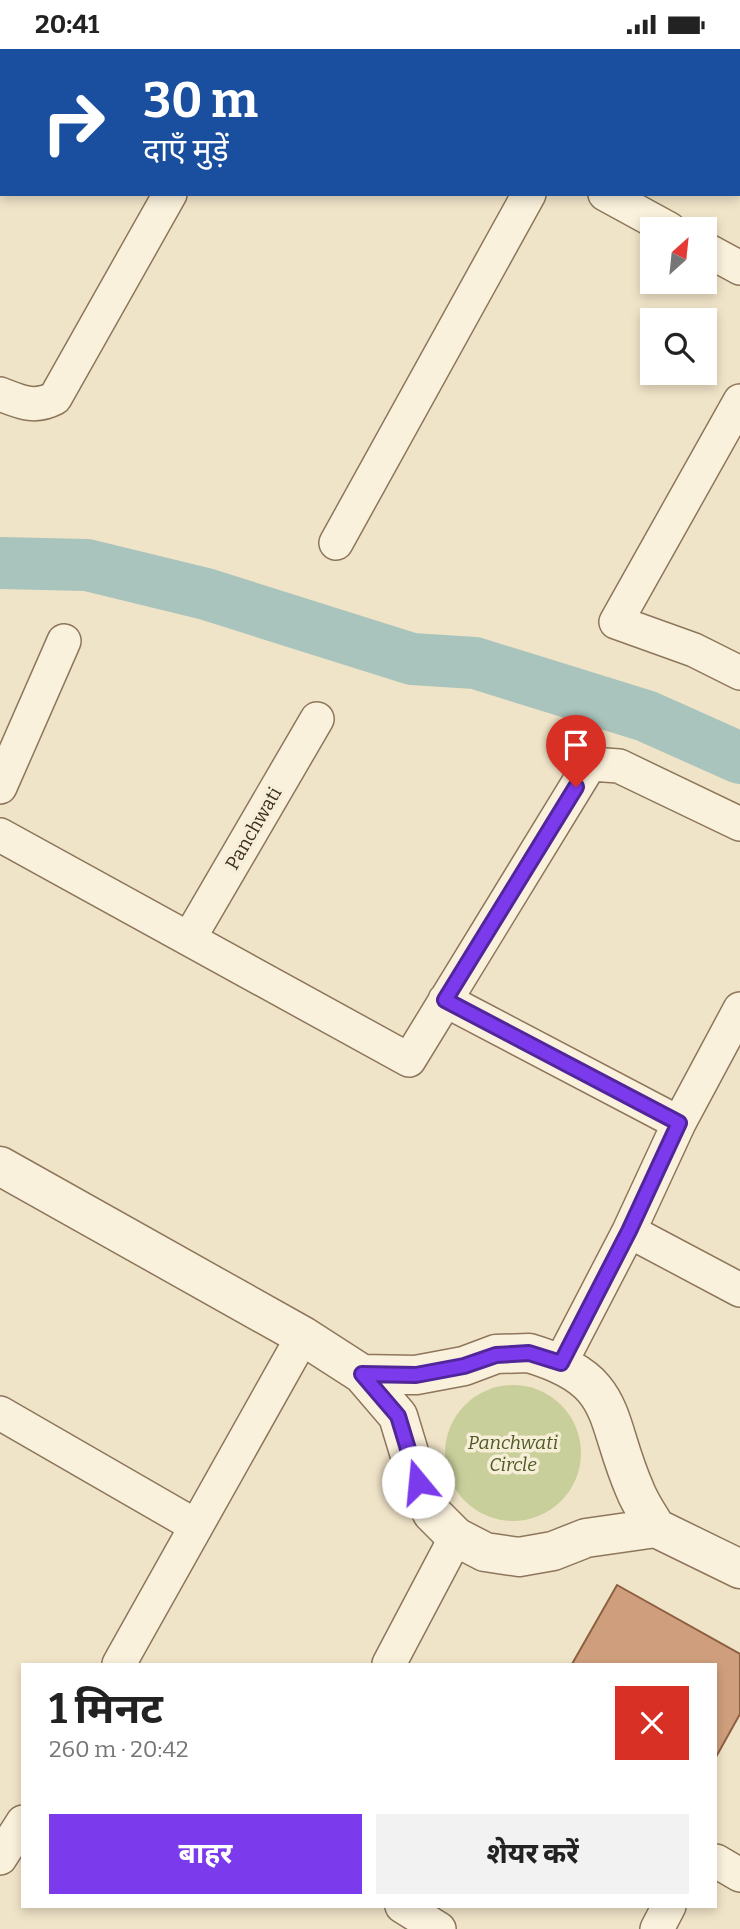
<!DOCTYPE html>
<html lang="hi">
<meta charset="utf-8">
<style>
body{margin:0;font-family:Bitter,"Noto Sans Devanagari",serif;background:#f2f2f2;color:#222;height:100vh;display:flex;flex-direction:column;font-size:26px;white-space:nowrap}
*{box-sizing:border-box;margin:0}
p{font-size:23px;color:#767676}
.icon{flex:none;width:38px;height:38px;fill:none;stroke:currentColor;stroke-width:2;stroke-linecap:round;stroke-linejoin:round}
.map{position:relative;flex:1;overflow:hidden}
.panel{position:absolute;left:21px;top:1614px;width:696px;height:245px;display:flex;flex-direction:column;background:#fff;border-radius:0px;box-shadow:0 4px 10px #0003}
.panel>*{flex:none}
.top-card{position:absolute;left:0px;top:0px;width:740px;height:147px;box-shadow:0 4px 10px #0003;background:#1a4fa0;color:#fff;overflow:hidden}
.needle{width:46px;rotate:27deg}
.buttons{position:absolute;left:640px;top:168px;display:grid;gap:14px}
.buttons a{display:grid;place-items:center;width:77px;height:77px;border-radius:0px;background:#fff;box-shadow:0 4px 10px #0003;font-size:35px}
.pin{position:absolute;display:grid;place-items:center;width:60px;height:60px;color:#fff;margin:-72px -30px;border-radius:50% 50% 50% 0;rotate:-45deg;box-shadow:0 0 7px #0007}
.pin .icon{rotate:45deg}
.me{position:absolute;width:77px;margin:-38px;rotate:343deg;stroke-linejoin:round;filter:drop-shadow(0 0 5px #0008)}
.turn{display:flex;align-items:center;gap:24px;height:147px;padding:0 28px;font-size:32px}
.turn .icon{width:91px;height:91px;stroke-width:2.5}
.turn b{display:block;font-size:49px;line-height:60px}
.round{display:grid;place-items:center;flex:none;width:74px;height:74px;border-radius:0px;background:#f2f2f2}
.head{display:flex;align-items:center;justify-content:space-between;height:119px;padding:0 28px}
h1{font-size:42px;font-weight:700;line-height:52px}
.primary-button{display:flex;gap:14px;margin-top:auto;padding:14px 28px}
.primary-button a{flex:1;height:80px;border-radius:0px;background:#7c3aed;color:#fff;font-size:28px;font-weight:700;line-height:80px;text-align:center}
.primary-button a+a{background:#f2f2f2;color:#222}
.status{display:flex;justify-content:space-between;align-items:center;height:49px;padding:0 35px;background:#fff;direction:ltr}
.status svg{height:19px;fill:currentColor}
.map>svg:first-child{display:block}
</style>
<div class="status"><b>20:41</b><svg viewBox="0 0 49 12"><path d="M0 12V9h3v3zM5 12V6h3v6zM10 12V3h3v9zM15 12V0h3v12zM26 1h20v11H26zM47 4h2v5h-2z"/></svg></div>
<div class="map">
<svg width="740" height="1880" viewBox="0 0 740 1880">
<rect width="100%" height="100%" fill="#f0e4c8"/>
<path fill="#c9cf9b" d="M445 1404a68 68 0 1 1 136 0a68 68 0 1 1-136 0Z"/>
<g fill="none" stroke-linecap="round" stroke-linejoin="round">
<path stroke="#a9c4bc" stroke-width="52" d="M0,514L87,516L206,545L412,610L475,614L646,667L740,709"/>
</g>
<path fill="#cf9f7d" stroke="#8d5f41" stroke-width="2" d="M617,1536L740,1605V1665L716,1708V1615H572Z"/>
<g fill="none" stroke-linecap="round" stroke-linejoin="round">
<g stroke="#8d765c" stroke-width="36">
<path id="minor" d="M342,0L345,2
M251,2L252,0
M605,145L669,180
M705,200L740,219
M0,345C21,353 34,360 55,349L170,145
M740,352L616,573L694,601L740,624
M336,494L529,145
M0,738L64,592
M0,786L409,1011L590,715L619,717L740,775
M190,888L317,670
M445,951L679,1074
M629,1182L679,1074L740,960
M561,1313L629,1182L740,1241
M0,1364L196,1477
M119,1615L303,1287
M389,1615L456,1488
M0,1809L23,1773
M716,1812L740,1826
M402,1857L439,1880
M657,1880L669,1857"/>
</g>
<g stroke="#8d765c" stroke-width="41">
<path id="tertiary" d="M0,1117L303,1287L362,1325
M529,1304C620,1331 603,1368 635,1441C640,1454 649,1467 656,1479L586,1489L553,1502L519,1508L485,1503L456,1488L432,1464L418,1433L398,1367L362,1325L416,1326L464,1317L496,1305Z
M656,1479L740,1520"/>
</g>
<use href="#minor" stroke="#faf1dc" stroke-width="33"/>
<use href="#tertiary" stroke="#faf1dc" stroke-width="38"/>
</g>
<g fill="none" stroke-linecap="round" stroke-linejoin="round">
<g stroke="#51269a" stroke-width="18">
<path id="route" d="M418,1433L398,1367L362,1325L416,1326L464,1317L496,1306L529,1304L561,1314L629,1182L679,1074L445,951L576,738"/>
</g>
<use href="#route" stroke="#7c3aed" stroke-width="12"/>
</g>
<g text-anchor="middle" stroke-width="7" stroke-linejoin="round" paint-order="stroke">
<g font-size="19" fill="#3d2e20" stroke="#f7eed8">
<text transform="translate(253 779) rotate(-60)" y="7">Panchwati</text>
</g>
<g font-size="19" font-style="italic" fill="#4d5a26" stroke="#f7eed8">
<text x="513" y="1400">Panchwati<tspan x="513" dy="22">Circle</tspan></text>
</g>
</g>
</svg>
<div class="buttons">
<a><svg class="needle" viewBox="-14 -14 28 28"><path d="M0-13l5 13h-10z" fill="#e53935"/><path d="M0 13l5-13h-10z" fill="#767676"/></svg></a>
<a><svg class="icon" aria-label="search" viewBox="0 0 24 24"><circle cx="10" cy="10" r="6"/><path d="M15 15l6 6"/></svg></a>
</div>
<div class="pin" style="left:576px;top:738px;background:#d93025"><svg class="icon" aria-label="arrive" viewBox="0 0 24 24"><path d="M6 21V4h12l-3 4 3 4H6"/></svg></div>
<svg class="me" style="left:418px;top:1433px" viewBox="-20 -20 40 40"><circle r="19" fill="#fff"/><path d="M0-13L10 11 0 6-10 11z" fill="#7c3aed"/></svg>
<div class="top-card">
<div class="turn"><svg class="icon" aria-label="right" viewBox="0 0 24 24"><path d="M7 20v-9h11M14 6l5 5-5 5"/></svg><div><b>30 m</b>दाएँ मुड़ें</div></div>
</div>
<section class="panel">
<div class="head"><div><h1>1 मिनट</h1><p>260 m · 20:42</p></div><a class="round" style="background:#d93025;color:#fff"><svg class="icon" aria-label="close" viewBox="0 0 24 24"><path d="M6 6l12 12M18 6L6 18"/></svg></a></div>
<div class="primary-button"><a>बाहर</a><a>शेयर करें</a></div>
</section>
</div>
